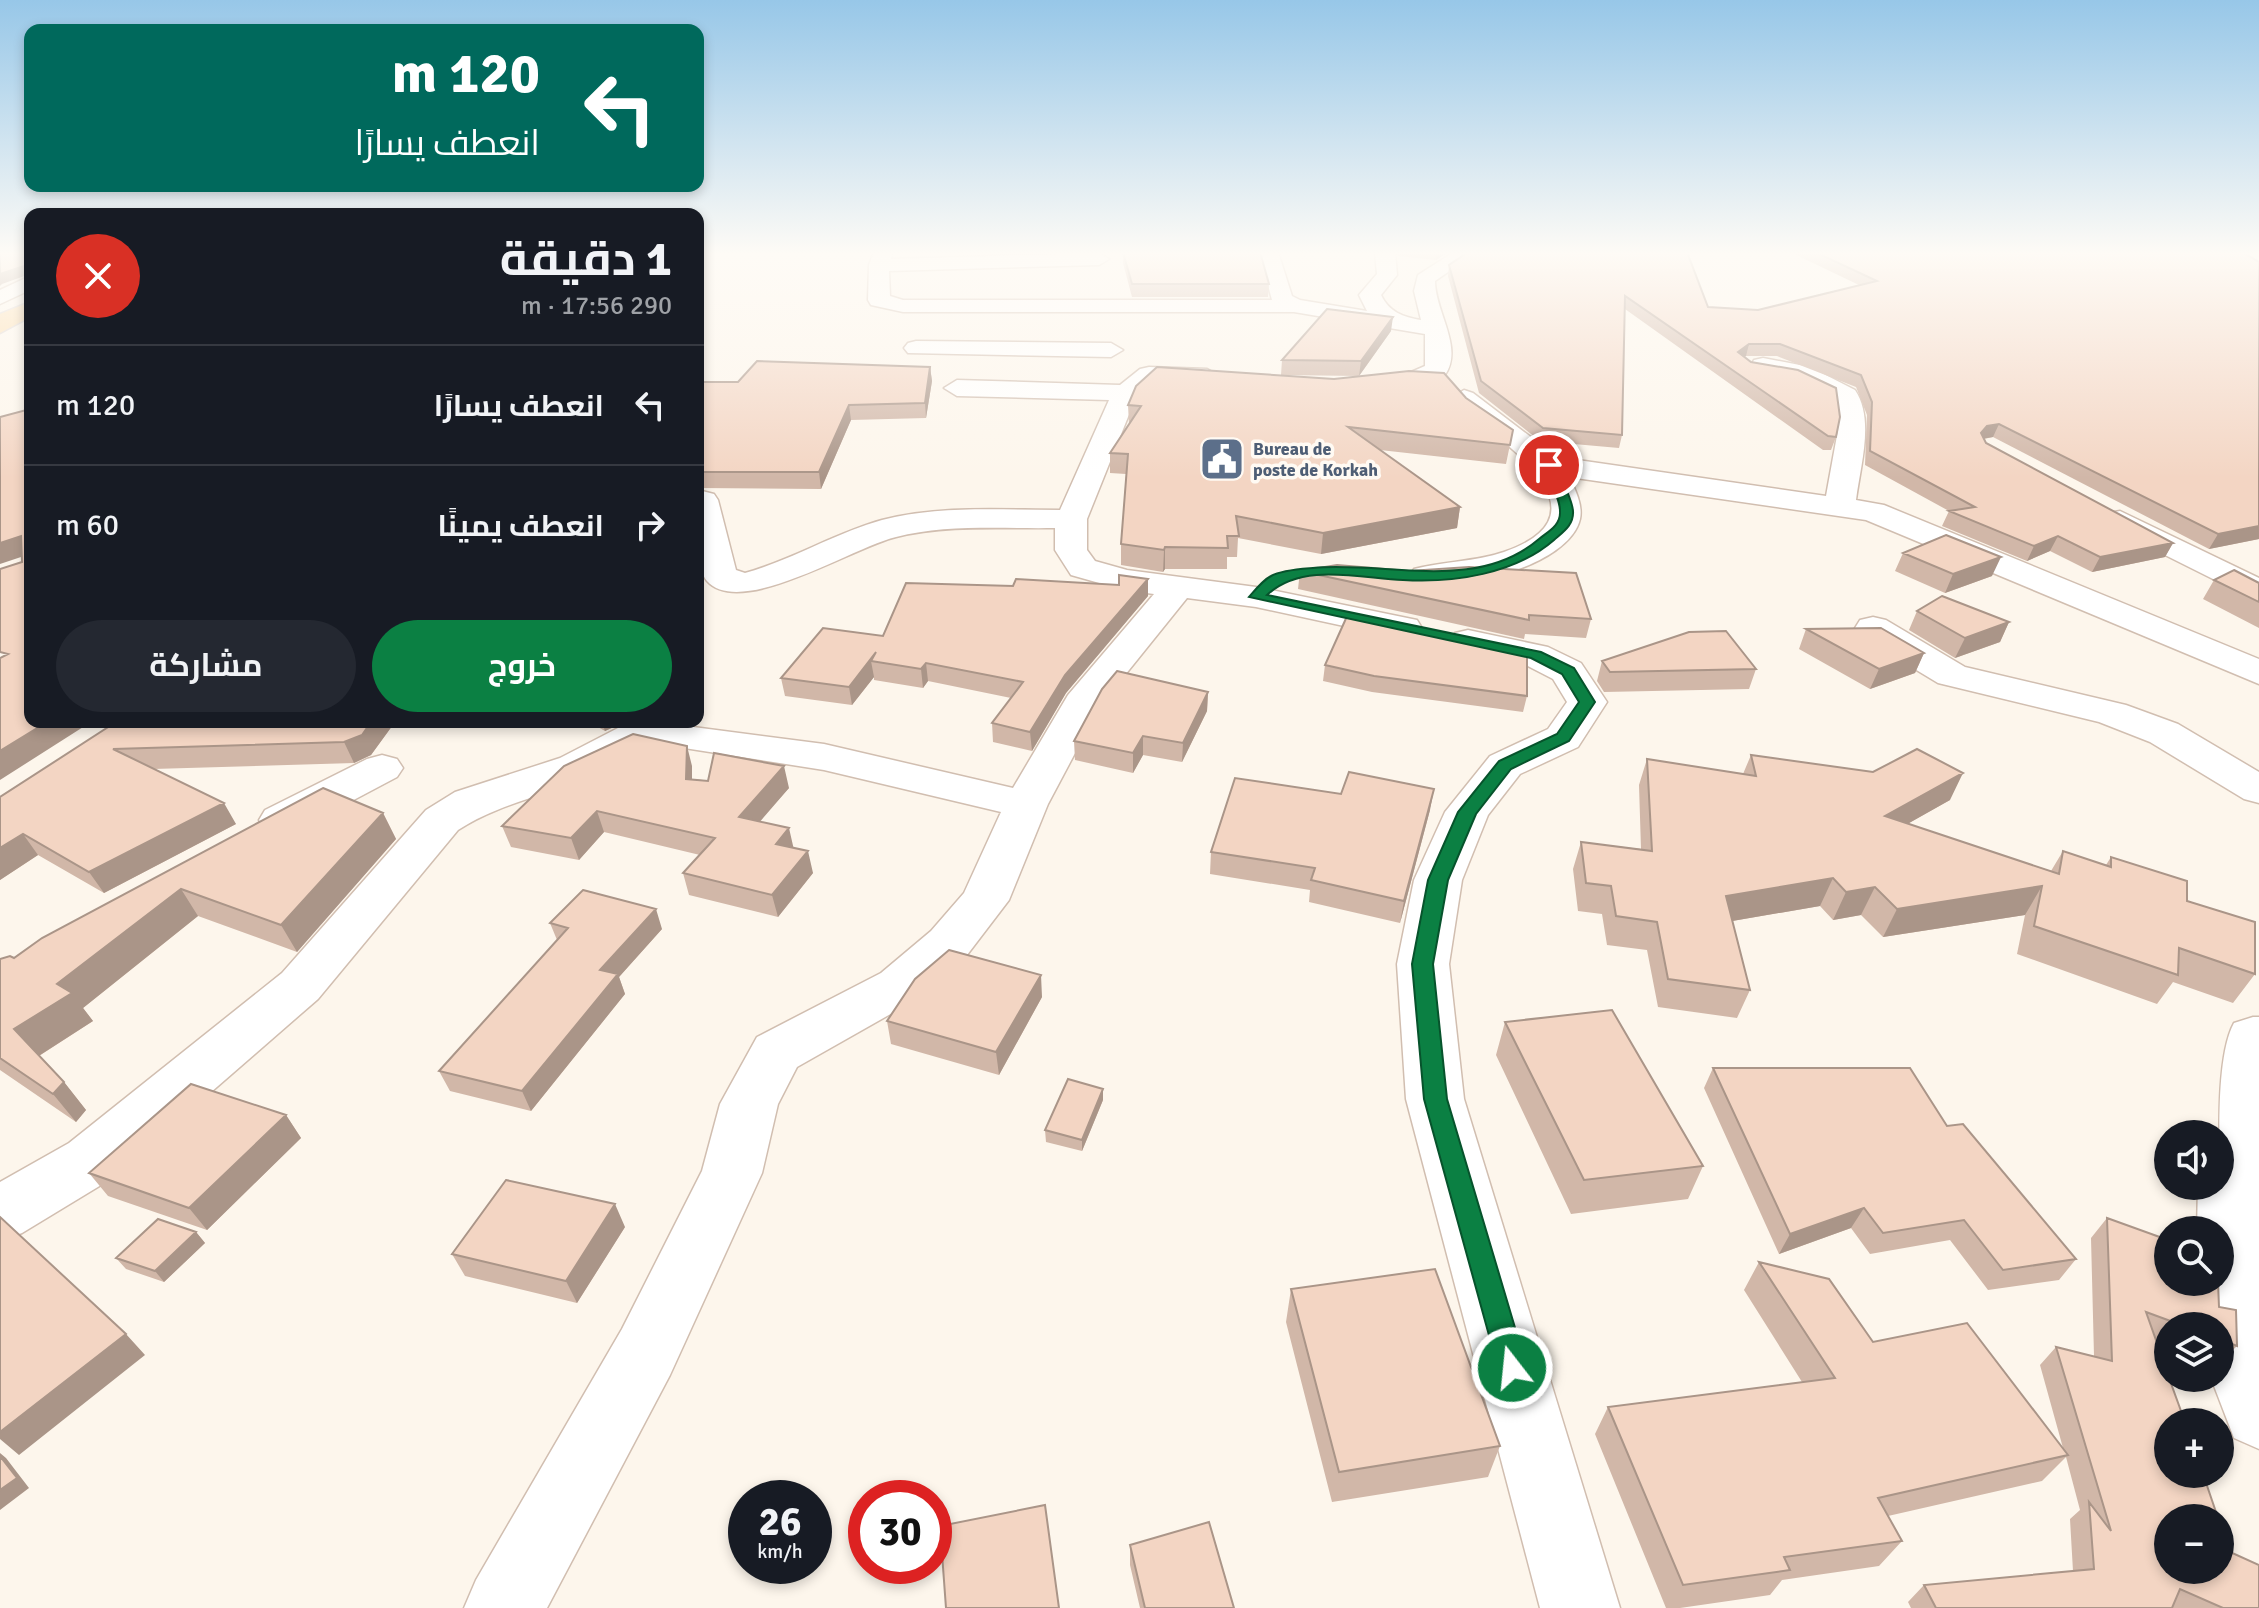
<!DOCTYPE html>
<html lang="ar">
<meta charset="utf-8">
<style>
body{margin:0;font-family:Signika,Cairo,sans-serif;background:#242831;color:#f1f3f6;direction:rtl;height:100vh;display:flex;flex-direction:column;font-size:30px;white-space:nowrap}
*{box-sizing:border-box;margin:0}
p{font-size:26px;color:#9ea1a6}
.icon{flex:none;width:44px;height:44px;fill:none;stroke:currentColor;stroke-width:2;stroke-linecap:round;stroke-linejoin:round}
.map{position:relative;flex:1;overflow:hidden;direction:ltr}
.panel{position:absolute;left:24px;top:208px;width:680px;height:520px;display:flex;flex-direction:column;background:#171b24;border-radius:16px;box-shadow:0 4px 12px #0003;direction:rtl}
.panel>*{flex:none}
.hud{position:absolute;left:24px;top:24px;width:680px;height:168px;border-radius:16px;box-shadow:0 4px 12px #0003;direction:rtl;background:#00695c;color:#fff;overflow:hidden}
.fabs{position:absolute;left:2154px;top:1120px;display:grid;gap:16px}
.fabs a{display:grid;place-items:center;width:80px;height:80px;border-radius:50%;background:#171b24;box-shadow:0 4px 12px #0003;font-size:40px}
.speed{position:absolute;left:728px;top:1480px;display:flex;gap:16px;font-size:40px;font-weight:700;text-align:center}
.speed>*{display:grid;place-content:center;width:104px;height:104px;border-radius:50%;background:#171b24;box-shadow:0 4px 12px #0003;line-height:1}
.speed small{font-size:20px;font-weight:400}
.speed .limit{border:12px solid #d22;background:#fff;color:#111}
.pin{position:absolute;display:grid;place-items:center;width:68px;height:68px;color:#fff;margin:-34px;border:4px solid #fff;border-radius:50%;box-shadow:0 2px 8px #0007}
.me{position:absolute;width:88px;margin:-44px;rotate:344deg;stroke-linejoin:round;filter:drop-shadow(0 0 6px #0008)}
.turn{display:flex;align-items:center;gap:28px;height:168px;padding:0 32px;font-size:36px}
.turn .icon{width:104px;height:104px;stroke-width:2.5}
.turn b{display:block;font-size:56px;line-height:68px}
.round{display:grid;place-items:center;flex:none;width:84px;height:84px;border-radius:42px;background:#242831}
.headline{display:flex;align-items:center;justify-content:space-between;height:136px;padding:0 32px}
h1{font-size:48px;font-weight:700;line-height:60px}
.button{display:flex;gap:16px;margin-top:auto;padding:16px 32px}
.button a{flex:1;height:92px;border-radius:48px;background:#0b8043;color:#fff;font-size:32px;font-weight:700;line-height:92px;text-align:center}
.button a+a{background:#242831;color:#f1f3f6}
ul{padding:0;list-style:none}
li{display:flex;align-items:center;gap:24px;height:120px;padding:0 32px;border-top:2px solid #363941}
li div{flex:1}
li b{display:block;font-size:30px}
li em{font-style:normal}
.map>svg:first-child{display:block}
</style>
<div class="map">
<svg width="2259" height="1608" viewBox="0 0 2259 1608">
<rect width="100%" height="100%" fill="#fdf6ec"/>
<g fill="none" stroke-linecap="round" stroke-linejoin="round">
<g stroke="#d1beb0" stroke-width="3">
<path id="minor" d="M874,252H893L891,259L1099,253L1109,259L1099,265L889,271L890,296L903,300H1272L1259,252H1278L1292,296L1300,300L1367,311L1359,295L1377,274L1375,252H1395L1397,275L1381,295C1389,312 1403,317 1421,320L1414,291L1418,275L1454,252H1477L1435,281C1435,312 1464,347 1445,375C1427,383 1374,406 1359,385L1363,380L1402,376L1425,366V334L1294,312H903L871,305L868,300L869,265Z
M30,276V290L0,304V290Z
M916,341L1111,343L1123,350L1111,357L908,353L904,348L908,343Z
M1763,358L1810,367L1855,390C1875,419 1860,467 1856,500L1884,505L2259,659V684L1866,520L1569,477C1575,489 1583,505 1580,519C1569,567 1455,593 1414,583L1409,576L1414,569C1444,561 1475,562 1504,552C1618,512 1496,438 1455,403L1451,398L1464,390L1473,393L1557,457L1826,496L1838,430L1834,399L1794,378L1754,370L1751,365L1754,360Z
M1149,367L1207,369L1219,376L1207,383L1156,382L1136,397L1087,519V550L1095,561L1127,570L1256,587L1417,620L1422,628L1417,636L1404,639L1256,607L1187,598L1100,706L1048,804L1009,900L967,955L917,999L797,1067L778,1104L762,1173L670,1375L547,1608H464L476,1580L622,1329L702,1171L720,1104L757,1037L881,973L931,931L964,893L1001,812L824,770L665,745C636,749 617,764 591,776C546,796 499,803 458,830L318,999L111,1179L22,1233L0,1241V1182L69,1143L282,973L426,810L455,792L560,758L618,728L655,722L824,744L1013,788L1068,695L1154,594L1124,590L1071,575L1055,550V528C1003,529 947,524 896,537C853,547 741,619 707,581C693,564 698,511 698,490L714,494L718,500L736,570L745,573C792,560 835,533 882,520C939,505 1001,510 1060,510L1109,400L957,396L944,388L957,380L1120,385L1140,369Z
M2120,511L2259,578V602L2109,527L2104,520L2109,513Z
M1873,617L1886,620L1965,667L2126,705L2178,724L2259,772V803L2244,799L2150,742L2099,722L1938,683L1860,636L1855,628L1860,620Z
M1468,630L1548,647L1581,663L1607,702L1578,747L1520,774L1488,815L1462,880L1449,964L1464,1099L1620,1608H1540L1406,1099L1397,964L1414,880L1445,812L1490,756L1548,729L1567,702L1553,679L1524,664L1455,649L1450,641L1455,633Z
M382,755L397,759L403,768L397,777L297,830L281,834L265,830L259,820L265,810L367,759Z
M2253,1017H2259V1449L2234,1438L2211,1378H2220V1326H2203L2201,1282H2220V1230H2197L2198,1186H2220C2220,1146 2215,1058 2234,1023Z"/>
</g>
<g stroke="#dad1cd" stroke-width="3">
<path id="major" d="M30,302V317L0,333V314Z"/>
</g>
<use href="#minor" fill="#fff" fill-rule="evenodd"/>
<use href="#major" fill="#fbd9a5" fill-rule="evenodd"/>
</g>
<path fill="#d1b7a8" d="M1123,252L1269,284L1268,297H1132L1123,263Z
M1399,252H1448L1436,260L1398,256Z
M1790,252H2242L2259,262V539L2209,549L1993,437L1984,439L1986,443L2173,543L2165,557L2092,572L2050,551L2027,561L1942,526L1949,511L1865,465L1867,415L1856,387L1777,356H1746L1744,357L1836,437L1831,450H1823L1625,309L1622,435L1619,448L1540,441L1479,393L1448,276L1449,265L1708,307L1758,310L1859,285Z
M1391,331L1359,376L1281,375L1282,360Z
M930,367L932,381L926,418L851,420L821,489L698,488V385Z
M1466,398L1513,430L1506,464L1380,450L1460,507L1457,528L1321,554L1238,538L1237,557H1227V569H1165L1163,572L1121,565V544L1126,474L1110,473V453L1129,424L1128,405Z
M1903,553L1992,576L1945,593L1895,571Z
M1300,571L1591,619L1586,638L1525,634L1524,639L1298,589Z
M2214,580L2259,583V628L2203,599Z
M1148,596L1066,693L1032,751L993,742L992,723L1011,698L928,681L923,688L874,680V677L852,705L785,696L781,678L883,636Z
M1917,611L2009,622L2000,642L1955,658L1909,630Z
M1806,629L1924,653L1915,673L1870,689L1799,649Z
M1602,661L1756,669L1749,689L1604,692L1597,681Z
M1325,665L1527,696L1523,712L1372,692L1323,681Z
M1208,692L1207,711L1182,762L1143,755L1133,773L1075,760L1074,741Z
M116,722H395L371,755L354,763L153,769L236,824L104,893L38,855L0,880V797Z
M589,722H642L618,725L605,731Z
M1751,755L1950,800L1907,824L2051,871L2063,851L2106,865L2111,857L2187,901L2255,974L2233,1003L2173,982L2157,1004L2017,954L2025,915L1883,937L1861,915L1833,920L1820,906L1732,921L1750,990L1737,1018L1658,1007L1647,950L1607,945L1602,914L1578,911L1573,869L1581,842L1641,849L1639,785L1647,759L1743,774Z
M692,766V779L789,788L759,821L794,848L813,873L778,917L689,895L683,873L700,855L604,832L579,860L511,847L502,826Z
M1430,810L1400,923L1309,902L1310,890L1210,874L1211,852Z
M383,813L396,839L297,952L198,916L83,1008L93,1021L39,1056L64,1082L86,1110L76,1122L0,1070V959L14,958L42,938Z
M550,923L662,929L619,977L625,994L531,1111L450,1091L439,1071L557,940Z
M1042,997L999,1075L891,1044L887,1021Z
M1505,1022L1703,1166L1688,1199L1571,1214L1496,1055Z
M1713,1068L1947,1126L2076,1259L2059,1280L1988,1290L1950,1240L1870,1254L1851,1228L1779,1254L1704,1088Z
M1103,1100L1082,1151L1046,1142L1045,1130Z
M286,1115L301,1138L207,1230L108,1196L89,1173Z
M2107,1218L2219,1307L2237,1346L2220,1362V1326H2168V1346L2157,1342L2230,1552L2259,1608H1911L1908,1602L1924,1585L2073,1571L2070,1519L2080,1510L2066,1457L2042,1481L1888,1516L1902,1541L1879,1566L1782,1580L1770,1595L1680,1608H1666L1595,1434L1608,1407L1802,1382L1744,1290L1759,1262L1873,1342L2063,1448L2040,1365L2056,1347L2094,1356L2091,1238Z
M625,1227L577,1303L465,1276L452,1254Z
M196,1232L205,1243L164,1282L126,1269L116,1258Z
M1291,1289L1500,1446L1488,1477L1332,1502L1286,1322Z
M1130,1545L1234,1608H1140L1130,1565Z"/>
<path fill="#aa9588" d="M1437,252H1448L1436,260Z
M30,264V274L2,284L0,286V274Z
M1393,317L1391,331L1359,376L1361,361Z
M1749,344L1746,356L1734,364L1738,352Z
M930,367L932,381L926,418L925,403Z
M849,405L851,420L821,489L819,472Z
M1999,424L1993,437L1981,439V433L1987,426Z
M1460,507L1457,528L1321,554L1323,533Z
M2259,526V539L2209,549L2218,534Z
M21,536L30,554L0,564V543Z
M2058,536L2050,551L2027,561L2034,546Z
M2173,543L2165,557L2092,572L2100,557Z
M1165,547V569L1163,572L1164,550Z
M2001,557L1992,576L1945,593L1953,574Z
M1148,579V596L1066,693L1032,751L1030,732L1065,675Z
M2009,622L2000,642L1955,658L1965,638Z
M876,652L871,661L874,677L852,705L849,687Z
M1924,653L1915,673L1870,689L1879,669Z
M926,663L928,681L923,688L921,669Z
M1208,692L1207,711L1182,762L1183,743Z
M47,722H91L0,780V751Z
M371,722H395L371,755L354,763L344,742Z
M602,722H642L618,725L605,731Z
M1143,736V755L1133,773V753Z
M687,746L692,766V800L686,779Z
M784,766L789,788L745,839L739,817Z
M1963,773L1950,800L1872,844L1885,816Z
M1434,789L1430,810L1400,923L1404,901Z
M224,803L236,824L104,893L89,872Z
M597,811L604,832L579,860L571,838Z
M383,813L396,839L297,952L281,925Z
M789,828L794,850L776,844Z
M23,834L38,855L0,880V848Z
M808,851L813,873L778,917L772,895Z
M1833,878L1820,906L1715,924L1726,896Z
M2042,886L2025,915L1883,937L1897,909Z
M1875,887L1861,915L1833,920L1846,892Z
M181,889L198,916L83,1008L93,1021L37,1057L14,1029L57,984Z
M656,909L662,929L619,977L625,994L531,1111L522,1091L600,970Z
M1041,975L1042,997L999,1075L996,1052Z
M64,1082L86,1110L76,1122L53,1094Z
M1103,1089V1100L1082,1151V1140Z
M286,1115L301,1138L207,1230L189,1208Z
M615,1204L625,1227L577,1303L566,1281Z
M1864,1208L1851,1228L1779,1254L1790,1234Z
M196,1232L205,1243L164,1282L155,1271Z
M126,1334L145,1355L19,1455L0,1439V1432Z
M0,1453L6,1458L29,1488L0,1510Z"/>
<path fill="#f3d5c3" stroke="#aa9588" stroke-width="2" d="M0,252H30V264L0,274Z
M1123,252H1260L1269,284H1132Z
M1468,252H1687L1708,307L1758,310L1877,281L1815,252H2242L2259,262V526L2218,534L1999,424L1987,426L1981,433L1986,443L2173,543L2100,557L2058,536L2034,546L1949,511L1975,507L1870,451L1872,402L1861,375L1780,344H1749L1738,352L1751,362L1798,370L1836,388L1840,417L1836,437L1828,436L1625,296L1622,435L1543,428L1481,381L1449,265Z
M1327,309L1393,317L1361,361L1282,360Z
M757,361L930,367L925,403L849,405L819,472H698V385L701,382H738Z
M1157,367L1334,379L1409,371L1444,373L1466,398L1513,430L1510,445L1348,427L1460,507L1323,533L1236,516L1239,536H1227L1228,548L1165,547L1164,550L1121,544L1128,454L1110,453L1141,406L1128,405L1136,386Z
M30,409V722H47L0,751V658L8,654L0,652V569L22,562L21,536L0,543V417Z
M1946,535L2001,557L1953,574L1903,553Z
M1337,565L1409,571L1469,567L1576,573L1591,619L1529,615V620L1300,571Z
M2234,570L2259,583V602L2214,580Z
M1119,575L1148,579L1065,675L1030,732L992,723L1023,682L926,663L921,669L871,661L876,652L849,687L781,678L823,628L883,636L906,583L1013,586L1016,579L1119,585Z
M1942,596L2009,622L1965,638L1917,611Z
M1348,614L1527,652V696L1374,676L1325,665Z
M1881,628L1924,653L1879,669L1806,629Z
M1726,631L1756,669L1610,672L1602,661L1689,632Z
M1117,671L1208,692L1183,743L1143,736L1133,753L1074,741L1102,689Z
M116,722H371L362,735L344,742L113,749L224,803L89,872L23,834L0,848V797Z
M633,734L687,746L686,779L708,781L714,753L784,766L739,817L789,828L776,844L808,851L772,895L683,873L715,838L597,811L571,838L502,826L564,766Z
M1917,749L1963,773L1885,816L2059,874L2063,851L2111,867V857L2187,881V901L2255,922V974L2179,948L2178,975L2034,926L2042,886L1897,909L1875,887L1846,892L1833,878L1726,896L1750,990L1668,979L1657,922L1616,916L1611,886L1586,883L1581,842L1652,851L1647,759L1756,776L1751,755L1873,772Z
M1349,772L1434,789L1404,901L1311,880L1315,868L1211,852L1235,778L1341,794Z
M323,788L383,813L281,925L181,889L57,984L72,993L14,1029L64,1082L53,1094L0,1058V959L10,956L14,958L42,938Z
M583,890L656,909L600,970L618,974L522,1091L439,1071L568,928L550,923Z
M949,950L1041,975L996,1052L887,1021L915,979Z
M1612,1010L1703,1166L1584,1180L1505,1022Z
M1713,1068H1910L1947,1126L1963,1124L2076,1259L2003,1270L1964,1220L1883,1233L1864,1208L1790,1234Z
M1068,1079L1103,1089L1082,1140L1045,1130Z
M191,1084L286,1115L189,1208L89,1173Z
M506,1180L615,1204L566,1281L452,1254Z
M0,1217L126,1334L0,1432Z
M2107,1218L2168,1240V1282H2218L2219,1307L2236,1310L2237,1346L2220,1339V1326H2184L2146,1312L2168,1374V1378H2169L2185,1422H2168V1474H2203L2218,1518H2168V1570H2220V1522L2230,1552L2259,1565V1608H2223L2180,1589L2172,1608H1936L1924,1585L2094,1569L2089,1502L2111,1531L2056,1347L2112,1361Z
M158,1219L196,1232L155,1271L116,1258Z
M1759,1262L1829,1279L1873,1342L1967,1323L2068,1455L1878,1498L1902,1541L1784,1557L1790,1570L1683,1585L1608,1407L1835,1378Z
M1435,1269L1500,1446L1339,1472L1291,1289Z
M0,1456L17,1478L0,1490Z
M1045,1505L1059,1608H946L940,1526Z
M1209,1522L1234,1608H1145L1130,1545Z"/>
<linearGradient id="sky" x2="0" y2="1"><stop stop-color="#97c7e8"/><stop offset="0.53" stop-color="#fefbf6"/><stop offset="1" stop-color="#fefbf6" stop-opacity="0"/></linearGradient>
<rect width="2259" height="478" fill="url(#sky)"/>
<path fill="#0b8043" stroke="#07532c" stroke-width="2" d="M1549,462L1555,465C1560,478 1572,497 1573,511C1574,525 1563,532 1554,540C1515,574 1454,583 1403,580C1359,578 1302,562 1267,595L1541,652L1574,668L1595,702L1569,741L1511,769L1476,814L1448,880L1433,964L1447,1099L1527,1368L1522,1378L1512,1382L1502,1378L1498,1368L1424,1099L1412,964L1428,880L1458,812L1499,761L1557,734L1579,702L1562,674L1531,658L1249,597C1255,590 1263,580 1271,576C1282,570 1301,569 1313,568C1387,561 1476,593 1539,539C1549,531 1561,525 1560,511C1560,497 1548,478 1543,465Z"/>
<defs>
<g id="civic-square" transform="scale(2.3)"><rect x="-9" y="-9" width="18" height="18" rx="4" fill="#5c6f8a" stroke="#fffaf3"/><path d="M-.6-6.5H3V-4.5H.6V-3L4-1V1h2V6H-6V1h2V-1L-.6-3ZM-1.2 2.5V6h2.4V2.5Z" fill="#fff"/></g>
</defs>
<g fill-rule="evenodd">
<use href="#civic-square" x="1222" y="459"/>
</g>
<g text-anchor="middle" stroke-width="7" stroke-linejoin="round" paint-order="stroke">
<g font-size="18" font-weight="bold" fill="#4e5e75" stroke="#fffaf3" text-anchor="start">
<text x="1253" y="455">Bureau de<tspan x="1253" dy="21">poste de Korkah</tspan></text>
</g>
</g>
</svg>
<div class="fabs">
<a><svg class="icon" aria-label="sound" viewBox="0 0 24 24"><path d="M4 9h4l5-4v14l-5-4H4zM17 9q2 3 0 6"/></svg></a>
<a><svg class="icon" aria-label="search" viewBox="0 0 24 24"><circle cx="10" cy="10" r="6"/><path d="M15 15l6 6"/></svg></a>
<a><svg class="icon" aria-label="layers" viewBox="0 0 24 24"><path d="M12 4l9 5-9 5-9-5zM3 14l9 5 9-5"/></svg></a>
<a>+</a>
<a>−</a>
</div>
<div class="speed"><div>26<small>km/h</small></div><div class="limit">30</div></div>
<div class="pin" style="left:1549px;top:465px;background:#d93025"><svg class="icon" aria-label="arrive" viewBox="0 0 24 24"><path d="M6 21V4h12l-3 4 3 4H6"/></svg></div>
<svg class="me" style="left:1512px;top:1368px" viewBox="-20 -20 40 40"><circle r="17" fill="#0b8043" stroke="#fff" stroke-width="3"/><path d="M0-11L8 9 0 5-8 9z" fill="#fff"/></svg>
<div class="hud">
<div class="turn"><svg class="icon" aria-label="left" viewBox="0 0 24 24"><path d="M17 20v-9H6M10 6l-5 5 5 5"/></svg><div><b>120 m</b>انعطف يسارًا</div></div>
</div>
<section class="panel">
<div class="headline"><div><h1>1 دقيقة</h1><p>290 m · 17:56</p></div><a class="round" style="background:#d93025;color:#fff"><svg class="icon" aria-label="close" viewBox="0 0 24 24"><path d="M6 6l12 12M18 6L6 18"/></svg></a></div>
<ul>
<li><svg class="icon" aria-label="left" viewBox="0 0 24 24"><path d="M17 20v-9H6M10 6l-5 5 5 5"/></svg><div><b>انعطف يسارًا</b></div><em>120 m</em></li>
<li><svg class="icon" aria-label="right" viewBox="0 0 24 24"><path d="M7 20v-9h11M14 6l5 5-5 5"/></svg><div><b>انعطف يمينًا</b></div><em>60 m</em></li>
</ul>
<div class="button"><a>خروج</a><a>مشاركة</a></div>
</section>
</div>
